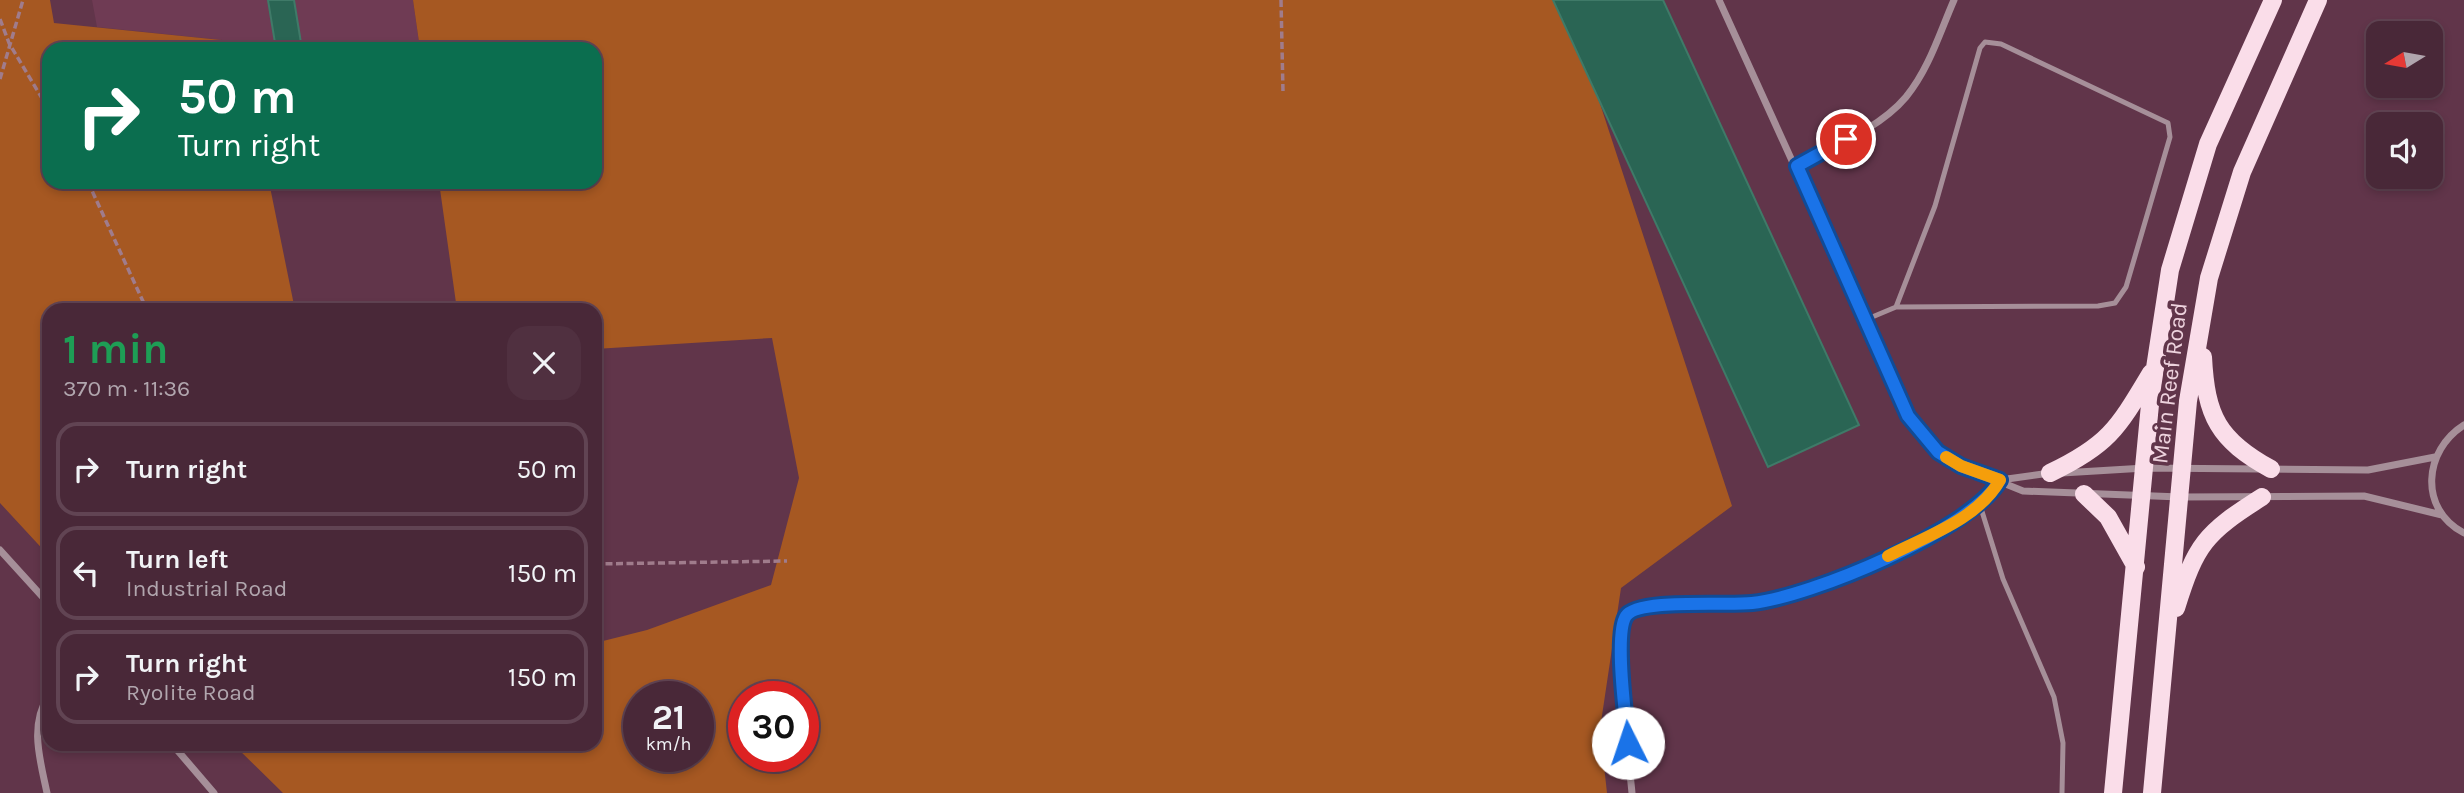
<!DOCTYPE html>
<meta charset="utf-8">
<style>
body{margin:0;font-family:Karla,sans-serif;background:#503040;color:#f1f3f6;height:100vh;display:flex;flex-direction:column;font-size:26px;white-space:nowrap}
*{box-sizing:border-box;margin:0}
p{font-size:23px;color:#b1a6ae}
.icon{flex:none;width:38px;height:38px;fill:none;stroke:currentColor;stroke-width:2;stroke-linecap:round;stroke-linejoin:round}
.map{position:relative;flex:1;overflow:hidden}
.side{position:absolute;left:42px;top:303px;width:560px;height:448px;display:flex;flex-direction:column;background:#492838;border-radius:21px;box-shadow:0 4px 10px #0003,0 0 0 2px #614453}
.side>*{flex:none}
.top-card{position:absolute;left:42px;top:42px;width:560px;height:147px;border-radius:21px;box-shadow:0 4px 10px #0003,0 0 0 2px #614453;background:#0b6e4f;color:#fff;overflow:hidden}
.needle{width:46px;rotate:259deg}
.controls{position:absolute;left:2366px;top:21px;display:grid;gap:14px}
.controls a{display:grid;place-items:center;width:77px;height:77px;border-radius:14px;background:#492838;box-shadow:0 4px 10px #0003,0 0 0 2px #614453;font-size:35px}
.speed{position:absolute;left:623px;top:681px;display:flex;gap:14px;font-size:35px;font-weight:700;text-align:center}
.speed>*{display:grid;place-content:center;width:91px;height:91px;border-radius:50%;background:#492838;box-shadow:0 4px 10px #0003,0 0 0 2px #614453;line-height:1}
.speed small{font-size:18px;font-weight:400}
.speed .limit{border:10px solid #d22;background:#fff;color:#111}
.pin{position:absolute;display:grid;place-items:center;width:60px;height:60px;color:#fff;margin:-30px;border:4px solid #fff;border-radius:50%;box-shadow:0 2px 7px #0007}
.me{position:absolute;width:77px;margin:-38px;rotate:356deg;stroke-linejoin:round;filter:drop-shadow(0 0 5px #0008)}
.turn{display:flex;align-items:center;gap:24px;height:147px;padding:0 21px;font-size:32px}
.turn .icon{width:91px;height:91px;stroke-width:2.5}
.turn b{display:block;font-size:49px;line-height:60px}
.round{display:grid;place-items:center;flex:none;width:74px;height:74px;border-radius:21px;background:#503040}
.summary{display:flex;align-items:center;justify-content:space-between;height:119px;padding:0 21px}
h1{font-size:42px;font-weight:700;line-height:52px;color:#1e9e55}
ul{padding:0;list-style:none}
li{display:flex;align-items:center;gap:21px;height:94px;margin:0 14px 10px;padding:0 7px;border:4px solid #614453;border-radius:21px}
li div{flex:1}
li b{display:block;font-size:26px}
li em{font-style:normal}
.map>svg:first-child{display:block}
</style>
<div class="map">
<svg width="2464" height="793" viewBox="0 0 2464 793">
<rect width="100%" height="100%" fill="#61354a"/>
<path fill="#6f3b54" d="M92,0H413L420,49H243L241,42L97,27Z"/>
<path fill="#a65822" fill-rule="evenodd" d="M0,0H50L54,23L241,42L243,49H49V182H269L295,310H49V556L0,503Z
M413,0H1566L1732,506L1621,588L1600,729L1607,793H283L233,744H595V643L647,630L771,585L799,478L772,338L595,349V310H457L439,182H595V49H420ZM639,696H698V756H639ZM744,696H803V756H744Z"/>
<path fill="#2a6554" stroke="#3f7a68" stroke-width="2" d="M268,0H294L302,49H276Z
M1553,0H1663L1859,425L1768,467Z"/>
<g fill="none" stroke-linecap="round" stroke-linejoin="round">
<path stroke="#a07c8c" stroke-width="3.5" stroke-dasharray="7 3.5" stroke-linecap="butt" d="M1281,0L1283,92
M0,19L9,43L49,110
M0,79L23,0
M88,182L147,310
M595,564L787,561"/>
<path stroke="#a68f99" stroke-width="5" d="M1865,320L1896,307L2098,306L2115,303L2126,287L2170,137L2168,123L2001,44L1985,42L1980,48L1935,206L1896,307
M1980,505L2003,579L2054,697L2063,743L2062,793"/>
<path stroke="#a68f99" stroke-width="7" d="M1719,0L1908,416L1938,452L1961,466L2023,491L2180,497L2364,496L2442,515
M1797,166C1833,147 1880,128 1906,97C1929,69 1940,32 1954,0
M2464,425C2424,450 2418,509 2464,533
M2062,473L2145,468L2368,470L2435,457
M0,550L49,604
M172,744L214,793
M47,793C40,759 29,726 49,694
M1632,793C1629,761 1614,641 1625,619C1635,598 1725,605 1748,603C1806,600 1972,530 2000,480L2050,473"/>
<path stroke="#fadde9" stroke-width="18" d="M2203,357C2206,416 2218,440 2271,469
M2050,473C2109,445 2118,428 2151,373
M2084,494L2108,517L2136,567
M2176,608C2196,544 2205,533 2262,497
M2113,793L2151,394L2170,270L2208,144L2273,0
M2152,793L2188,401L2209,278L2242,172L2318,0"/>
</g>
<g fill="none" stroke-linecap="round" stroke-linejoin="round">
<g stroke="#114b97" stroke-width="18">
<path id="route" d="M1628,743C1626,719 1614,634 1626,616C1638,598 1728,606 1752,603C1810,597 1972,530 2000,480L1961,466L1938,452L1908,416L1797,166L1846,139"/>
</g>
<use href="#route" stroke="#1a73e8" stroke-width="12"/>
<path stroke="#f59e0b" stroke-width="12" d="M1888,556C1927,536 1978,519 2000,480L1961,466L1946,457"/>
</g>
<g text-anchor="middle" stroke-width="7" stroke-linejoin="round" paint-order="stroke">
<g font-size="23" fill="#edd2dd" stroke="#61354a">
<text transform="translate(2169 383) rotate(-83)" y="8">Main Reef Road</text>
</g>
</g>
</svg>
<div class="controls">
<a><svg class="needle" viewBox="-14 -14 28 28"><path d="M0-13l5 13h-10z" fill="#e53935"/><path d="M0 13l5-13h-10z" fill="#b1a6ae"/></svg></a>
<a><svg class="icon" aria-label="sound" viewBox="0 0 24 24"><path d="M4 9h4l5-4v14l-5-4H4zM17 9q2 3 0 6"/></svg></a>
</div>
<div class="speed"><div>21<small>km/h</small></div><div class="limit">30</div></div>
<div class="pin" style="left:1846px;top:139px;background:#d93025"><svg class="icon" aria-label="arrive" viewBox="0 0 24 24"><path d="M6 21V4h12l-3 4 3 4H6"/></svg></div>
<svg class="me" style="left:1628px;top:743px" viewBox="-20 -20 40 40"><circle r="19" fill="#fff"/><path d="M0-13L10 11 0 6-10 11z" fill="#1a73e8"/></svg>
<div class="top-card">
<div class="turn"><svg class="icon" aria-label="right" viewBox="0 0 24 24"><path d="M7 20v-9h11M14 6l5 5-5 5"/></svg><div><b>50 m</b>Turn right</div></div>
</div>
<section class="side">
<div class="summary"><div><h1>1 min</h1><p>370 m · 11:36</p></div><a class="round"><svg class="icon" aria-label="close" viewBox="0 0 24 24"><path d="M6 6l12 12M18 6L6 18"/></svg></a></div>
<ul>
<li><svg class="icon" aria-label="right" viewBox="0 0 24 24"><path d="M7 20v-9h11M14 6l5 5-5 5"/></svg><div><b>Turn right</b></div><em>50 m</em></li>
<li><svg class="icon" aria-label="left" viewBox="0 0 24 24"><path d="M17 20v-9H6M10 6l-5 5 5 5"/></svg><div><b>Turn left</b><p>Industrial Road</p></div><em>150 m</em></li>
<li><svg class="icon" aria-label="right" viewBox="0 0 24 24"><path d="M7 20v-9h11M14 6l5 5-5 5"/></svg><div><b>Turn right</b><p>Ryolite Road</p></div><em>150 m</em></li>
</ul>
</section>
</div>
